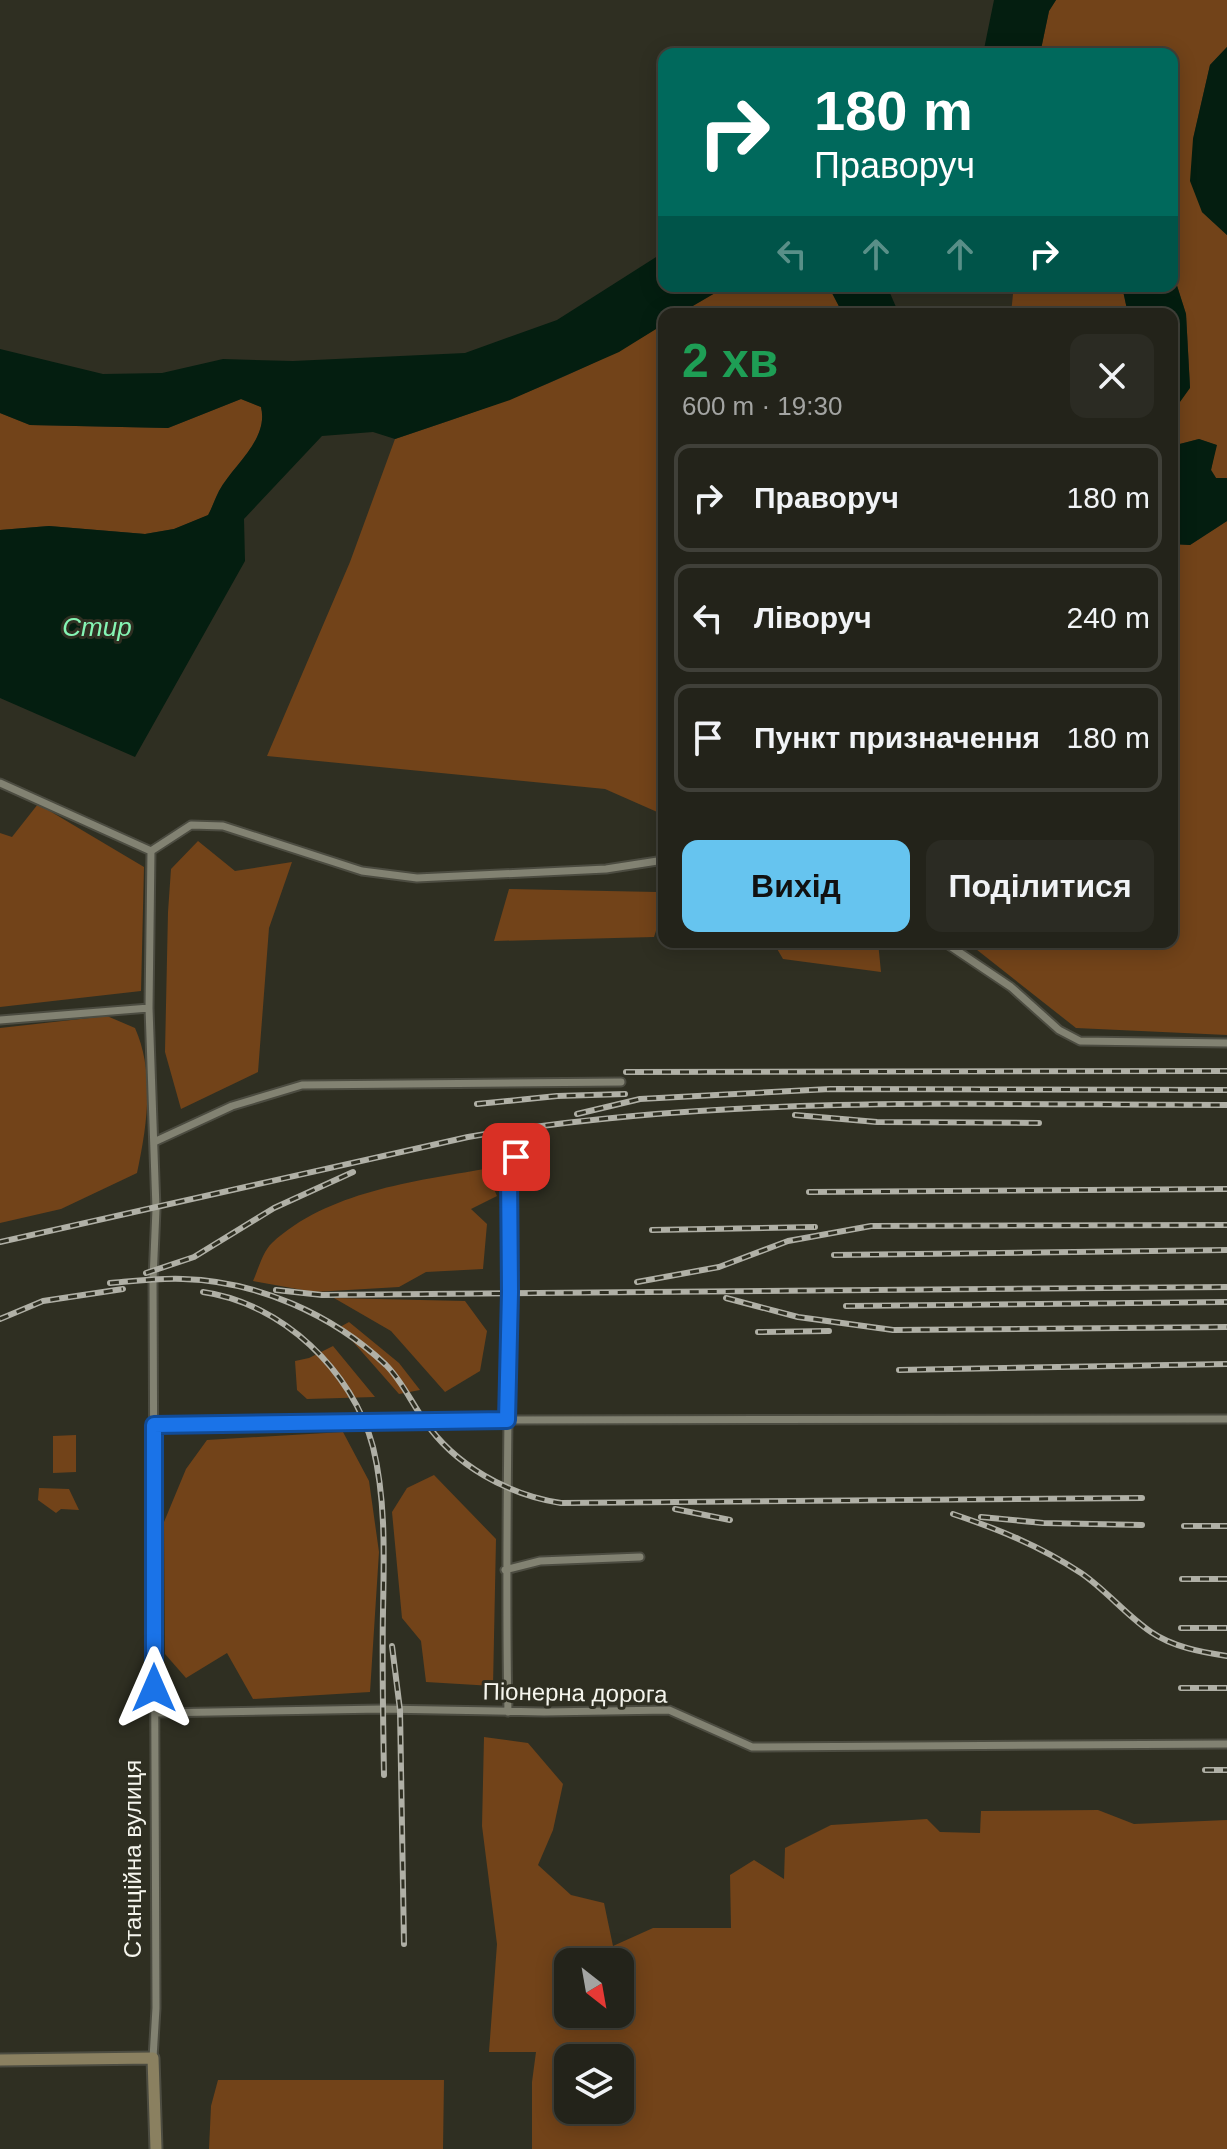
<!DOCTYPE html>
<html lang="uk">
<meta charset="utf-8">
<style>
body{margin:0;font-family:Arial,sans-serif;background:#2b2b23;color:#f1f3f6;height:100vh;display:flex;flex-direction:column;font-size:30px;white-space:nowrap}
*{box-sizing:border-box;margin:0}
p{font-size:26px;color:#a3a4a2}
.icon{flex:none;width:44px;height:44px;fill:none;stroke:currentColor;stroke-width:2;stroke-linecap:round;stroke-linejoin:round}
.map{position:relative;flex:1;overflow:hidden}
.side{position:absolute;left:658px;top:308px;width:520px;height:640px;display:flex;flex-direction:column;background:#23231a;border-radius:16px;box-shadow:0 4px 20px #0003,0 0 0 2px #404039}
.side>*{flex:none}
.top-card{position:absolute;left:658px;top:48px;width:520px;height:244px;border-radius:16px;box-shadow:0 4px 20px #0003,0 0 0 2px #404039;background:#00695c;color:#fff;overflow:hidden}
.needle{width:52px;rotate:149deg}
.fabs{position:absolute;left:554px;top:1948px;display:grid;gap:16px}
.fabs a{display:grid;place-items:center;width:80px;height:80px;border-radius:16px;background:#23231a;box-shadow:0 4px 20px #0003,0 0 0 2px #404039;font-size:40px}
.pin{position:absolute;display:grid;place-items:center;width:68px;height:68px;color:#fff;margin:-34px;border-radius:16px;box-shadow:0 4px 12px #0006}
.me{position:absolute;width:88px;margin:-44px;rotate:0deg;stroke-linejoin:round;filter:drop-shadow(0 0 6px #0008)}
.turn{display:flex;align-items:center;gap:28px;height:168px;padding:0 24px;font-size:36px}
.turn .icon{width:104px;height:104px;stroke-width:2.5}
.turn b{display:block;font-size:56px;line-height:68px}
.lanes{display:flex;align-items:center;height:76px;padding:0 24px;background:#0003;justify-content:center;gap:40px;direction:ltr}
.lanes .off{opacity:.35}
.round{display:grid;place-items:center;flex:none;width:84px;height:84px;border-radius:16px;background:#2b2b23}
.summary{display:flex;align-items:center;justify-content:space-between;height:136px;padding:0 24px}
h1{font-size:48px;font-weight:700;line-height:60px;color:#1e9e55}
.button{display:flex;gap:16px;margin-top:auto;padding:16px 24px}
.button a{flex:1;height:92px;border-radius:16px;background:#66c4ef;color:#111;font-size:32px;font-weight:700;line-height:92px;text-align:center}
.button a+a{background:#2b2b23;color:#f1f3f6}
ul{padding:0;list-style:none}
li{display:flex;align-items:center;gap:24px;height:108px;margin:0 16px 12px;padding:0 8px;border:4px solid #404039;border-radius:16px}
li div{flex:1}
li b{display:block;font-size:30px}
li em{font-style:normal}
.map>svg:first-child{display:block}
</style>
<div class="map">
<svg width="1227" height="2149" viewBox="0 0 1227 2149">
<rect width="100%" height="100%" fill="#2f2f22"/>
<path fill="#724319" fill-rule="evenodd" d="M1056,0H1227V47L1210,65L1193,139L1202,212L1227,235V478H1216L1211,470L1216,445L1199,439L1172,446V413L1190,387L1186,314L1172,270V54H1040L1049,11Z
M727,286H816L832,293L843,314H679Z
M998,286H1122L1128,314H1011L1013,294Z
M664,324V815L605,789L267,756L350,562L395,439C488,408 580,377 664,324Z
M241,399L261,407C269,440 233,465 219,491C215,499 212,507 209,515L174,529L145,534L49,526L0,530V413L30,425L168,428Z
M1227,521V1035L1076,1028L967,942H1172V544L1190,545Z
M38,804L144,867L141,991L0,1007V833L12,837Z
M198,841L235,871L292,862L269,928L258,1072L181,1109L165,1052L168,912L171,869Z
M509,889L657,892L662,912L654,937L494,941Z
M773,942H878L881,972L783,959Z
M107,1016L135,1028C155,1073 147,1126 137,1173L61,1209L0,1223V1028Z
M485,1169L497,1196L471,1209L487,1224L483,1269L426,1272L399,1287L314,1292L253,1281C258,1270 263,1251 272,1243C327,1192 414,1181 485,1169Z
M334,1298L465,1301L487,1331L480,1371L445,1392L391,1331Z
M349,1322L399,1363L420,1390L399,1394L340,1327Z
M333,1346L375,1397L307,1399L297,1390L295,1361L309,1358Z
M343,1432L369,1481L379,1552L370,1692L253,1699L227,1653L186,1678L165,1654L164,1522L186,1469L207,1440Z
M76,1435V1472L53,1473V1436Z
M434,1475L496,1539L493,1686L426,1682L421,1641L402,1618L392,1512L407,1488Z
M39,1488L69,1489L79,1510L61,1509L56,1513L38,1500Z
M484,1737L528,1743L563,1784L553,1830L538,1865L571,1895L604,1903L613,1946L653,1928H731L730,1875L754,1860L784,1879L785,1848L831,1825L927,1819L940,1832L980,1833L981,1811L1098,1810L1134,1824L1227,1820V2149H532V2082L536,2052H489L497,1944L482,1826ZM568,1962H620V2014H568ZM568,2058H620V2110H568Z
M218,2080H444L443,2149H209L211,2106Z"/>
<path fill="#041e10" d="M994,0H1056L1049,11L1040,54H983Z
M1227,47V235L1202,212L1190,181L1193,139L1210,65Z
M664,252V286H727L679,314H664V324L619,352L510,400L395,439L373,432L322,436L244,519L245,561L135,757L0,698V530L49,526L145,534L174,529L208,515C212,508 215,499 219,491C233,465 269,440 261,407L241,399L168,428L30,425L0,413V349L103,374L162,373L223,359L293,361L465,353L557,320Z
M1172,270L1186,314L1190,388L1172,413V314H1128L1122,286H1172Z
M816,286H887L899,314H843L832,293Z
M1199,439L1217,445L1211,470L1216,478H1227V521L1190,545L1172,544V446Z"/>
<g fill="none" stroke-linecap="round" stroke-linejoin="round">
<g stroke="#4c4c41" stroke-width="11">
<path id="street" d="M0,783L151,851
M944,942L1011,987L1059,1030L1080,1041L1227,1043
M0,1020L149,1008
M154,1142L232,1106L302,1085L621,1082
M154,1425L455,1420L1227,1419
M505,1570L540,1561L640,1557
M508,1712C504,1531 511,1350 509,1168L516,1157L534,1154
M155,1713L382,1709L544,1712L669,1710L752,1747L1227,1744
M153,2058L156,2008L153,1280L156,1209L149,1008L151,851L191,825L223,826L362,871L417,878L606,869L664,860"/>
</g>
<g stroke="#4c4c41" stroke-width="15">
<path id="secondary" d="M0,2060L153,2058L156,2149"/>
</g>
<use href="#street" stroke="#828272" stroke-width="7"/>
<use href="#secondary" stroke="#8a8060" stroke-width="11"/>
<g stroke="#b0b0a6" stroke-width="6">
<path id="rail" d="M626,1072L1227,1071
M477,1104L557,1096L625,1094
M577,1114L640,1099L830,1089L1227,1090
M795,1115L877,1122L1039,1123
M809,1192L1227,1189
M652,1230L815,1227
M0,1242L468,1137C719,1094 974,1105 1227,1105
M834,1255L1227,1250
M146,1273L194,1257L274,1208L353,1172
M637,1282L719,1267L788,1241L871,1226L1227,1225
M110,1283C134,1281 159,1278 183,1279C257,1281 332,1314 386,1365C402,1381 411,1402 424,1420C454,1465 508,1495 561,1503L1142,1498
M276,1290L322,1295L1227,1287
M203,1292C282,1303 353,1371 373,1447C386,1500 384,1557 383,1611C382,1665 383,1720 384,1775
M726,1298L798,1317L893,1330L1227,1327
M846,1306L1227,1302
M0,1319L43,1301L123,1289
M758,1332L829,1331
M899,1370L1227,1364
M675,1509L730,1520
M953,1514C998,1529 1040,1546 1081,1573C1106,1590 1126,1615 1151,1632C1173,1647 1201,1652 1227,1656
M981,1517L1043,1523L1142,1525
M1184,1526H1227
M1182,1579H1227
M1181,1628H1227
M392,1646L400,1710L404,1944
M1181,1688H1227
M1205,1770H1227"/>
</g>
<use href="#rail" stroke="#2f2f22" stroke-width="3" stroke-dasharray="9" stroke-linecap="butt"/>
</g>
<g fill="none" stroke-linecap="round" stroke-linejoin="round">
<g stroke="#114b97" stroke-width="20">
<path id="route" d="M154,1688V1425L507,1420L510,1292L509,1168L516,1157"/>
</g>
<use href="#route" stroke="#1a73e8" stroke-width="14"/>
</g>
<g text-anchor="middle" stroke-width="6" stroke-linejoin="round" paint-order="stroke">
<g font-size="24" fill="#f5f5ed" stroke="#2f2f22">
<text transform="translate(575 1693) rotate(1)" y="8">Піонерна дорога</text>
<text transform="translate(133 1859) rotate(-90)" y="8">Станційна вулиця</text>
</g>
<g font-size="26" font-style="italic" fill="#85f5b4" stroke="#2f2f22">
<text x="97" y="636">Стир</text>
</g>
</g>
</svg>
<div class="fabs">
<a><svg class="needle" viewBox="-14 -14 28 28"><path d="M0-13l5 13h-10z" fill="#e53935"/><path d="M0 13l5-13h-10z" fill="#a3a4a2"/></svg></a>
<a><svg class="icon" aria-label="layers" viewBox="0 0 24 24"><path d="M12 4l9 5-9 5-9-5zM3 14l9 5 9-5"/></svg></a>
</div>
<div class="pin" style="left:516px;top:1157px;background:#d93025"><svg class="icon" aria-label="arrive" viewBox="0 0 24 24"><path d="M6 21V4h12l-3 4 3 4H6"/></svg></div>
<svg class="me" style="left:154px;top:1688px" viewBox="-20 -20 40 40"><path d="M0-17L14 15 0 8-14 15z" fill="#1a73e8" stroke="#fff" stroke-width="4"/></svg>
<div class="top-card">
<div class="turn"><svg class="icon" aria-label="right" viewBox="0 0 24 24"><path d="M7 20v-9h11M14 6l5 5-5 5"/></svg><div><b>180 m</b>Праворуч</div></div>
<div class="lanes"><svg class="icon off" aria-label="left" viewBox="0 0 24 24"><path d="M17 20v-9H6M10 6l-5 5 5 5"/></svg><svg class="icon off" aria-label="ahead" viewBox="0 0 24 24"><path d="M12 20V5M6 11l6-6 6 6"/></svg><svg class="icon off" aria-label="ahead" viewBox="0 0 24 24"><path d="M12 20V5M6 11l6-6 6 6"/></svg><svg class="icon" aria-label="right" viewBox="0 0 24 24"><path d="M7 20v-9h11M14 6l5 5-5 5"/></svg></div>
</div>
<section class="side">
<div class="summary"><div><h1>2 хв</h1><p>600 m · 19:30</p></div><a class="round"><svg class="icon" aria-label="close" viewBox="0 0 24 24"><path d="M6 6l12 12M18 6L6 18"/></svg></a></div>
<ul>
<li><svg class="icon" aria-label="right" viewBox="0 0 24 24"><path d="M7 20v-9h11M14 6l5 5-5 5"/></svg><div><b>Праворуч</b></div><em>180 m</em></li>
<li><svg class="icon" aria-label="left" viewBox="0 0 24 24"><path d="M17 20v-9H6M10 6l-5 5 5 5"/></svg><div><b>Ліворуч</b></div><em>240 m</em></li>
<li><svg class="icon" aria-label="arrive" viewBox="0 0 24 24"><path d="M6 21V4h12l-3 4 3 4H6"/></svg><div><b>Пункт призначення</b></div><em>180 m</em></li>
</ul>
<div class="button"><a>Вихід</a><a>Поділитися</a></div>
</section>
</div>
